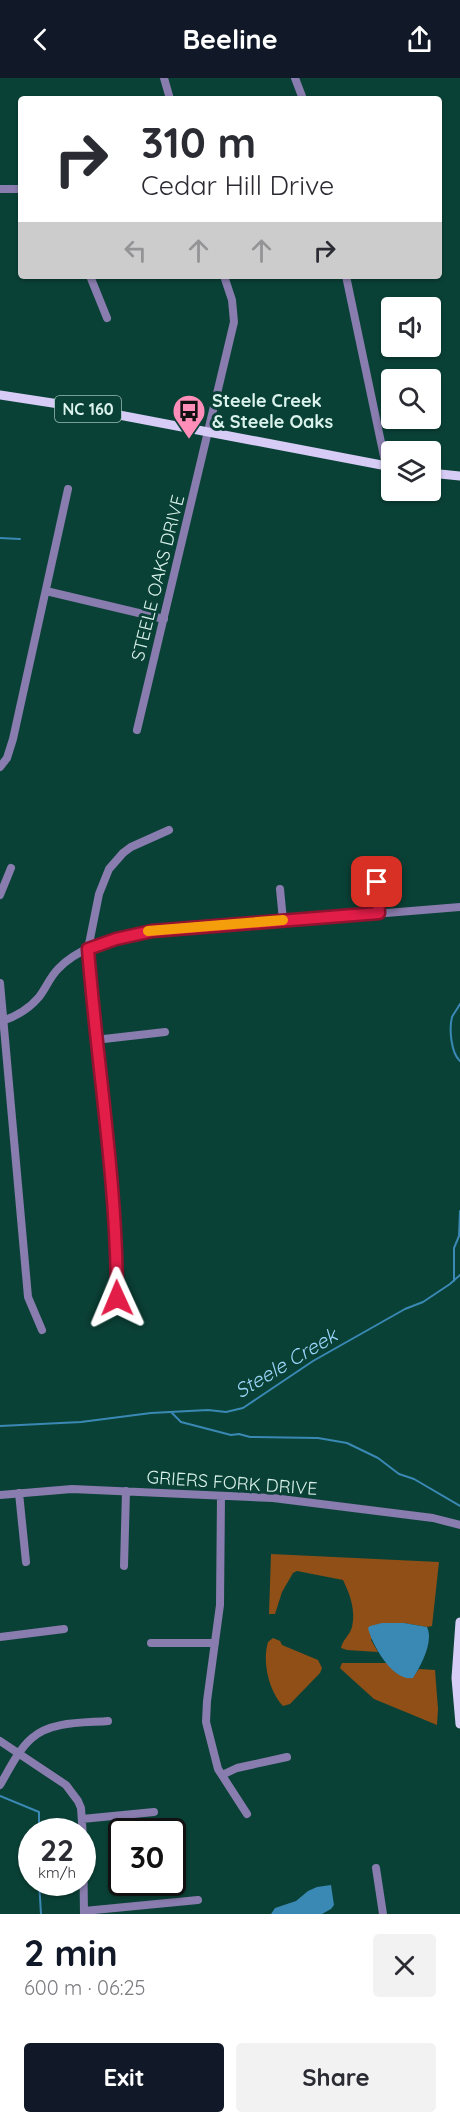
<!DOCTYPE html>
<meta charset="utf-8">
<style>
body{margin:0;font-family:Quicksand,sans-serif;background:#f2f2f3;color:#2b2b33;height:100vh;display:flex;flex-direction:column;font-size:22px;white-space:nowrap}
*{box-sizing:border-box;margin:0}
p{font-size:20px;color:#7c7c81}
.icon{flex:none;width:33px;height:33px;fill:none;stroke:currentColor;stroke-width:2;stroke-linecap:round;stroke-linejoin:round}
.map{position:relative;height:1836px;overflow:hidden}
.details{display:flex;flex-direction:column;background:#fff;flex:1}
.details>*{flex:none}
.hud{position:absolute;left:18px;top:18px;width:424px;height:183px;border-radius:6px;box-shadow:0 2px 4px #0004;background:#fff;color:#2b2b33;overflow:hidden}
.tools{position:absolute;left:381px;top:219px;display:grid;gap:12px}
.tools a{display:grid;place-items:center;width:60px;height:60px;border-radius:6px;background:#fff;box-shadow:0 2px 4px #0004;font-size:30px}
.speed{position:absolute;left:18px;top:1740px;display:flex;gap:12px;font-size:30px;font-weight:700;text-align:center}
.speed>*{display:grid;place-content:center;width:78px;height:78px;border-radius:50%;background:#fff;box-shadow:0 2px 4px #0004;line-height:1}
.speed small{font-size:15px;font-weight:400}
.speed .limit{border:3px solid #111;border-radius:9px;background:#fff;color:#111}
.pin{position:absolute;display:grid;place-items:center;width:51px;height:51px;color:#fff;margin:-26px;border-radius:12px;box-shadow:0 3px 9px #0006}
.me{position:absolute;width:66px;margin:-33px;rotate:359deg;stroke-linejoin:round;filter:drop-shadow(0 0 4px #0008)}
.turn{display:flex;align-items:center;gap:21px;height:126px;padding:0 24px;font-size:27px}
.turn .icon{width:78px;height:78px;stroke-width:2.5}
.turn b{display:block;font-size:42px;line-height:51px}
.lanes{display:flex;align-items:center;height:57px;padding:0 24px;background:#0003;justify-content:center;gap:30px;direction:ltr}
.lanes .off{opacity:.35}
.round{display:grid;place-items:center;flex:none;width:63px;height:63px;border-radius:6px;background:#f2f2f3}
.head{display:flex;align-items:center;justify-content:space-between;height:102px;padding:0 24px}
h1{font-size:36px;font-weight:800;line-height:45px;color:#111827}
.primary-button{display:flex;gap:12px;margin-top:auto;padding:12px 24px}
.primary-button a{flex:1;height:69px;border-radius:6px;background:#111827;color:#fff;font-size:24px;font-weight:800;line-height:69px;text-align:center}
.primary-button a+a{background:#f2f2f3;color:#2b2b33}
header{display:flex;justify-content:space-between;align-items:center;height:78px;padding:0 24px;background:#111827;color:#fff;font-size:27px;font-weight:800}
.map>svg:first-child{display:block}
</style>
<header><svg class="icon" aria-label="back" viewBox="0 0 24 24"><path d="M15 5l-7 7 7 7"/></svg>Beeline<svg class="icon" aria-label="share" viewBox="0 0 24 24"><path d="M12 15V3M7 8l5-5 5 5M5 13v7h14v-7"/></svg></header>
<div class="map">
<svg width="460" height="1836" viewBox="0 0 460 1836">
<rect width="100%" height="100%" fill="#0a4136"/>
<path fill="#8f4f17" d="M271,1476L439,1484L432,1548L427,1549L404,1545H382L371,1562L378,1574L347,1572L341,1570C343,1561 350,1557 352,1549C356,1533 350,1516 343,1502L297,1493L293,1495L282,1514L275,1536H269Z
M273,1560L280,1563L282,1567L318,1582L322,1590L320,1595L290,1626L283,1628C269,1613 262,1584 268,1564Z
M342,1585H387L396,1595L413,1599L419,1591L435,1592L438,1631L437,1647L374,1621L342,1592L340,1590Z"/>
<path fill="#3a88b4" d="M382,1545H404L427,1549C434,1563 421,1588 413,1600C393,1604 372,1567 368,1550L370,1548Z
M331,1807L334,1827L331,1831L322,1836H271L275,1830L296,1823L308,1813L317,1809Z"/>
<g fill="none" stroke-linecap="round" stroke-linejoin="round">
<path stroke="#3a88b4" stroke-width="2" d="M0,460L20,461
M460,926C458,930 454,935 452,939C449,951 451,975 460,983
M454,1203V1170L459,1158L460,1133
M171,1334L181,1344L231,1357L239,1356L250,1359L318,1360L347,1365L378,1380L399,1396L414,1401L460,1428
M0,1348L81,1344L151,1335L208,1332L226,1334L243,1330L313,1283L405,1231L423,1224L450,1206L460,1197
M0,1718L39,1734V1754
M39,1804L41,1836"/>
<path stroke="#897cae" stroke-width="8" d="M164,0L170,21
M295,0L303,21
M0,111H21
M90,198L107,240
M346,198L386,388
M46,513L164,541
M137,652L234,244L232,222L224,198
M0,689L7,680L13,661L68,411
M377,804L379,835
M280,811L283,842
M0,817L11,790
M0,905L28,1219L42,1252
M0,944C15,939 29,931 39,919C46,910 50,899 58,891C78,869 111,862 139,855L460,829
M95,962L165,954
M126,1234L117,1220L113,1129L88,871L99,816L109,791L123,775L131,769L169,752
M19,1415L26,1484
M0,1417L72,1411L273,1420L433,1440L460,1447
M221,1418L220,1527L207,1623L206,1644L218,1691L247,1736
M124,1488L126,1413
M0,1559L64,1551
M151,1565H215
M0,1663L66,1707L78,1723L81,1730L83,1759L84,1836
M222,1697L237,1690L287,1679
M0,1707C9,1692 18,1672 32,1660C51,1643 84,1645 108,1643
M82,1741L154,1734
M376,1790L383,1836
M84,1833L198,1822"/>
<path stroke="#d6ccf5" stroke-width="9" d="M0,317L72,328L392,389
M430,395L460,398
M460,1544L456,1600L460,1646"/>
</g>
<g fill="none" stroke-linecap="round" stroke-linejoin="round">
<g stroke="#92132f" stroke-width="15">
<path id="route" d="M117,1220C117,1103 97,987 88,871L116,861L152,853L379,835L377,804"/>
</g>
<use href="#route" stroke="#e11d48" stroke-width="10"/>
<path stroke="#f59e0b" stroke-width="10" d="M148,853L283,842"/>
</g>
<defs>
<g id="bus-pin" transform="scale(1.725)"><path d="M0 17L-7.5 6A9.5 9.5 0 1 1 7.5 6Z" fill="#ff8eb9" stroke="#0a4136"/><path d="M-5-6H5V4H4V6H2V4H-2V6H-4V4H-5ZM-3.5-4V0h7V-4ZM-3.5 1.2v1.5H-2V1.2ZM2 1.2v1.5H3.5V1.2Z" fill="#111"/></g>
</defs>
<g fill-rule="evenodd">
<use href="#bus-pin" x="189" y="333"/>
</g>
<g text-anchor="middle" stroke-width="6" stroke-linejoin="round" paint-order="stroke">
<rect fill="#0a4136" stroke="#9cbeb5" stroke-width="1.5" x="55" y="318" width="66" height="26" rx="4.5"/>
<g font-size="16" font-weight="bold" fill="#daf3ec">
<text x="88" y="337">NC 160</text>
</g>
<g font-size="18" font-weight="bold" fill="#daf3ec" stroke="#0a4136" text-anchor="start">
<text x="212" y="329">Steele Creek<tspan x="212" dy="21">&amp; Steele Oaks</tspan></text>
</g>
<g font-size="18" fill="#daf3ec" stroke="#0a4136">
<text transform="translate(158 500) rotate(-76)" y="6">STEELE OAKS DRIVE</text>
<text transform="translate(232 1405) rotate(4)" y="6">GRIERS FORK DRIVE</text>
</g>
<g font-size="20" font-style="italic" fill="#9bd6fb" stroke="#0a4136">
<text transform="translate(286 1285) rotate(-31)" y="7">Steele Creek</text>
</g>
</g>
</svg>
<div class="tools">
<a><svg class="icon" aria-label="sound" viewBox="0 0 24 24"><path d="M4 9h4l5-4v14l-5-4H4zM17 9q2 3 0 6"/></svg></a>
<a><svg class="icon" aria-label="search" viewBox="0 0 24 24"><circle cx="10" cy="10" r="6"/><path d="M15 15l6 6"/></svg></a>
<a><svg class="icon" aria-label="layers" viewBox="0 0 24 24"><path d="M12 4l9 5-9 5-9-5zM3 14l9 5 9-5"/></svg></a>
</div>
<div class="speed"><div>22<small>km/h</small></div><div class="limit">30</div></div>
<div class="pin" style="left:377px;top:804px;background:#d93025"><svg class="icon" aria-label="arrive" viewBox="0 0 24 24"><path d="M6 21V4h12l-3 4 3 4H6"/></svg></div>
<svg class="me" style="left:117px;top:1220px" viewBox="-20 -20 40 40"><path d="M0-17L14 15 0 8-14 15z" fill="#e11d48" stroke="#fff" stroke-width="4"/></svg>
<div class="hud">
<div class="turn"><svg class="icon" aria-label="right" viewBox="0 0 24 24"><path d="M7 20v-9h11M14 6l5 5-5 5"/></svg><div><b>310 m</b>Cedar Hill Drive</div></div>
<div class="lanes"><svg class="icon off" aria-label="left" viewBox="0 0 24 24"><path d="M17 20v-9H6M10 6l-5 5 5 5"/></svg><svg class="icon off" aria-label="ahead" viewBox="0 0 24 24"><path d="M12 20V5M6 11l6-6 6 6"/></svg><svg class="icon off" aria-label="ahead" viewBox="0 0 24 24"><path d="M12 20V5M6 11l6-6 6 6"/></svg><svg class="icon" aria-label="right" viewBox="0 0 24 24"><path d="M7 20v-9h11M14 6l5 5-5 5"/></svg></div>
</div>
</div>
<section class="details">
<div class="head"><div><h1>2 min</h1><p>600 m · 06:25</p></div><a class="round"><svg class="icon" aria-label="close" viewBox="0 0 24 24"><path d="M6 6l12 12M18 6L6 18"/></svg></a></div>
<div class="primary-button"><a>Exit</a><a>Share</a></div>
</section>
